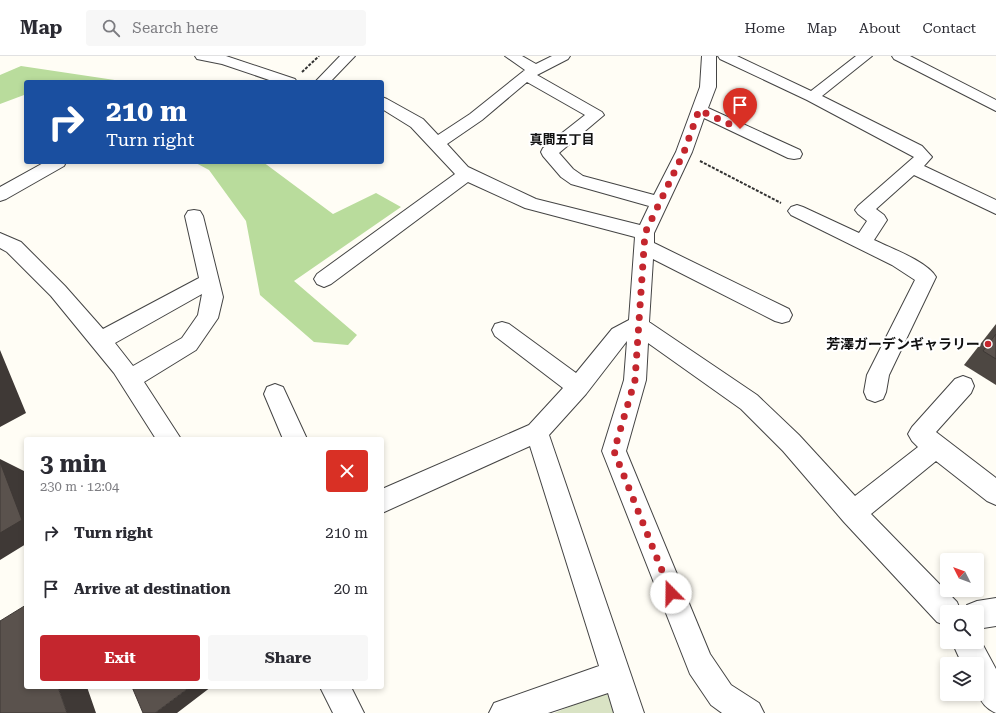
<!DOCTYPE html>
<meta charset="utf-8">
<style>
body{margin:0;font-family:"Roboto Serif","Noto Sans JP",serif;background:#f7f7f7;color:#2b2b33;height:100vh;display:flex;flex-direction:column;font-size:15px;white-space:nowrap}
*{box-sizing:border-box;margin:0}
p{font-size:13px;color:#7c7c81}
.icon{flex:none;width:22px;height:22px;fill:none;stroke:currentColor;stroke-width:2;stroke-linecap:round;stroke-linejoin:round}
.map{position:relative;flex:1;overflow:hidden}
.panel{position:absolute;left:24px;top:381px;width:360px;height:252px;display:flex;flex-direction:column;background:#fff;border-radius:4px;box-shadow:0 2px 6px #0003}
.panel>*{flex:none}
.banner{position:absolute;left:24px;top:24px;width:360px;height:84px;border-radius:4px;box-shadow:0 2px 6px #0003;background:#1a4fa0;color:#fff;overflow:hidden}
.needle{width:26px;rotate:312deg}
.buttons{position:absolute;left:940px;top:497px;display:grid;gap:8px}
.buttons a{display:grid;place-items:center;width:44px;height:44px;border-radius:4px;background:#fff;box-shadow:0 2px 6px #0003;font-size:20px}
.pin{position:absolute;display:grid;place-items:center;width:34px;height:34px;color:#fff;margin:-41px -17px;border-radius:50% 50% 50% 0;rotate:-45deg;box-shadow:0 0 4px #0007}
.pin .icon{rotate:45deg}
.me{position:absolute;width:44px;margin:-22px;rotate:338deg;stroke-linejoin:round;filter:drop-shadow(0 0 3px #0008)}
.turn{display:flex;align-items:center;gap:14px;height:84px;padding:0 16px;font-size:18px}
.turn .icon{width:52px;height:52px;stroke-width:2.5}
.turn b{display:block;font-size:28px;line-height:34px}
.round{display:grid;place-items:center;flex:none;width:42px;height:42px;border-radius:4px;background:#f7f7f7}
.head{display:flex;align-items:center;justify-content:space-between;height:68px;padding:0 16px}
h1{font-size:24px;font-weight:700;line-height:30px}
.primary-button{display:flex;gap:8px;margin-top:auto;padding:8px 16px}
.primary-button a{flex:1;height:46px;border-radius:4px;background:#c4262e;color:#fff;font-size:16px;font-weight:700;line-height:46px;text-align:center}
.primary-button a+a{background:#f7f7f7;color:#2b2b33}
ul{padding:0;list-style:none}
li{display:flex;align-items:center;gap:12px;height:56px;padding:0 16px}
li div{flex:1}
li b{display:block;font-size:15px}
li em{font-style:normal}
header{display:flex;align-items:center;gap:24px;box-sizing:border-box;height:56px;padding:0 20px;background:#fff;border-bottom:1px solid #e1e1e2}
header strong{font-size:19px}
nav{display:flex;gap:22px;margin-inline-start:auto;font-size:14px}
.search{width:280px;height:36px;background:#f7f7f7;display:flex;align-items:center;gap:10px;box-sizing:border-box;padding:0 14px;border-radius:4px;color:#7c7c81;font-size:15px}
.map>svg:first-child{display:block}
</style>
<header>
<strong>Map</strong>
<div class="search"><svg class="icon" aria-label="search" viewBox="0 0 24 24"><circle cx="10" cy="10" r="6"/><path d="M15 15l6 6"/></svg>Search here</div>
<nav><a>Home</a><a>Map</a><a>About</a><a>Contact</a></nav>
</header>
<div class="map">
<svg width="996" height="657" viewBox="0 0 996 657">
<rect width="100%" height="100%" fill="#fffdf5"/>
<path fill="#b9dc9c" d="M21,10L128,26H26V40L24,39L0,48V19Z
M194,106H263L333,158L376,137L401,151L294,225L357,279L348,289L314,286L260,239L246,165L209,114Z"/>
<path fill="#d9e3c4" d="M606,636L616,657H554Z"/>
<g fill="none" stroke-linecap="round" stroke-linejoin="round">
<g stroke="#444" stroke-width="2">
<path id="minor" d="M195,0H226L295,23L297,26H275L222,8L197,3Z
M340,0H355L330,26H315Z
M505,0H522L536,8L552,0H570L568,3L537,19L602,56L604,59L559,97L573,113L583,120L654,139L676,96L700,31L702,0H716V31L708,52L800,94L802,98L800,102L794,103L788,102L704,62L692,96L654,177V187L789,253L792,259L789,265L782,267L775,265L653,203L649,266L757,339L799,379L855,440L918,391L912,385L908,378L912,371L955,323L963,320L971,323L974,330L971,337L936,376L996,422V449L987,445L936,405L871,458L957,546L961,556H947V570L937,566L844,466L783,395L741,353L648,287L646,324L626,395L710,598L731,629L759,647L764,657H722L711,649L690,618L602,395L624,324L627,285L586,338L549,379L644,657H614L608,637L548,657H489L494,647L599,610L530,390L382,457V433L529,369L563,332L495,280L492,274L495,268L502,266L509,268L576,317L612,273L629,264L635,181L525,152L468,126L331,228L324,231L317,228L314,223L317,218L455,118L411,71L382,53V41L387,43L423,63L438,79L470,58L525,14ZM527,26L585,59L543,92L541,96L543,100L561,121L571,128L649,150L640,169L536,143L468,111L447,88L482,64Z
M718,0H737L811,35L856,0H872L822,40L922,90L932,101L924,110L996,144V158L914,119L876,153L884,159L887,164L874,184C890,192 927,205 936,221L889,319L886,336L883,343L875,346L867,343L864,336L867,319L915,224L892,209L791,159L788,155L791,151L797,149L803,151L859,177L867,165L858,158L855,154L858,150L914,101L807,44L720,3Z
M892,0H910L996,44V55L894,3Z
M45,106H66L64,110L6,143L0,145V131Z
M194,154L200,155L203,160L223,241L218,262L196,294L144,326L181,383H156L114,317L51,240L7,196L0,192V177L21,186L65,230L103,273L199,222L185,160L188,155ZM202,238L198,259L182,282L133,310L115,287Z
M275,328L283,331L307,383H283L264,338L267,331Z
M996,542V570L977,573V556H965L967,549L977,545Z
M977,578L996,613V657C974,647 977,629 977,608H962L952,586H977Z
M320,631H351L364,657H333Z"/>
</g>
<path stroke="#333" stroke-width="2" stroke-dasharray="3 1.5" stroke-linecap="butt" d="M302,16L319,0
M700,105L781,147"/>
<use href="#minor" fill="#fff" fill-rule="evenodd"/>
</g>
<path fill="#4d4742" d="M996,268V329L964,309Z"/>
<path fill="#3f3936" d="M0,294L26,357L0,371Z
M0,403L26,416V488L0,504Z
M58,631H87L96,657H67Z
M190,631H211L177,657H155Z"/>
<path fill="#5a524d" stroke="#3f3936" d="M996,278V303L983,295Z
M0,406L22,464L0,477Z
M26,549V631H58L67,657H0V565Z
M132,631H190L155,657H143Z"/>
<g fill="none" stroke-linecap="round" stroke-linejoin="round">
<path stroke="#c4262e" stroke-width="7" stroke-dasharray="0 12.6" d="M671,537L614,395L635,324L645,177L684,96L699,54L740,73"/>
</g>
<circle fill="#c4262e" stroke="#fff" stroke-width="1.5" cx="988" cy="288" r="4"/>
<g text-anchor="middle" stroke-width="4" stroke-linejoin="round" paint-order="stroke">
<g font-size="13" font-weight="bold" fill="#111" stroke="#fff">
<text x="562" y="88">真間五丁目</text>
</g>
<g font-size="14" font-weight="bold" fill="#111" stroke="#fff" text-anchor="end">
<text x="980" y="293">芳澤ガーデンギャラリー</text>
</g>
</g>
</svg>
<div class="buttons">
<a><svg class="needle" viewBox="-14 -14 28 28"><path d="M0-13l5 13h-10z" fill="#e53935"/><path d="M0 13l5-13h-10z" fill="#7c7c81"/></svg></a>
<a><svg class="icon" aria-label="search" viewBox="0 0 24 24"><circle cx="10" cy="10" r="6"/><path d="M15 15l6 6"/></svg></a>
<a><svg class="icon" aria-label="layers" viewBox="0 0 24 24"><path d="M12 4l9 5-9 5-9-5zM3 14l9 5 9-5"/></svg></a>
</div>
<div class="pin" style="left:740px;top:73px;background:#d93025"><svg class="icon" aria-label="arrive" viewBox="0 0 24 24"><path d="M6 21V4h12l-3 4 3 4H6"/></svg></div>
<svg class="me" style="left:671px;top:537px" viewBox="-20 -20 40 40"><circle r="19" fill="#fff"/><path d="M0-13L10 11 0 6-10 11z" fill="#c4262e"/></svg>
<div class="banner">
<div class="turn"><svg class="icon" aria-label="right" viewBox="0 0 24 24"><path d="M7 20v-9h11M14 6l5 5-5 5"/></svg><div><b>210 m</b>Turn right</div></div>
</div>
<section class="panel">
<div class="head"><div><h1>3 min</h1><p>230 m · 12:04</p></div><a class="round" style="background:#d93025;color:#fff"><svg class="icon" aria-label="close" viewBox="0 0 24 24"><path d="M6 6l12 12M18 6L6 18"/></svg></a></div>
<ul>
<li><svg class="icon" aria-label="right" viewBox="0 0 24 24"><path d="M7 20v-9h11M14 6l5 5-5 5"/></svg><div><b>Turn right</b></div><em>210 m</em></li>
<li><svg class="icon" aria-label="arrive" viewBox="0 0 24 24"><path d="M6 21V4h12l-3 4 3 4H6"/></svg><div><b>Arrive at destination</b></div><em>20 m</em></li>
</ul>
<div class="primary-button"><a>Exit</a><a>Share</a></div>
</section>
</div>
